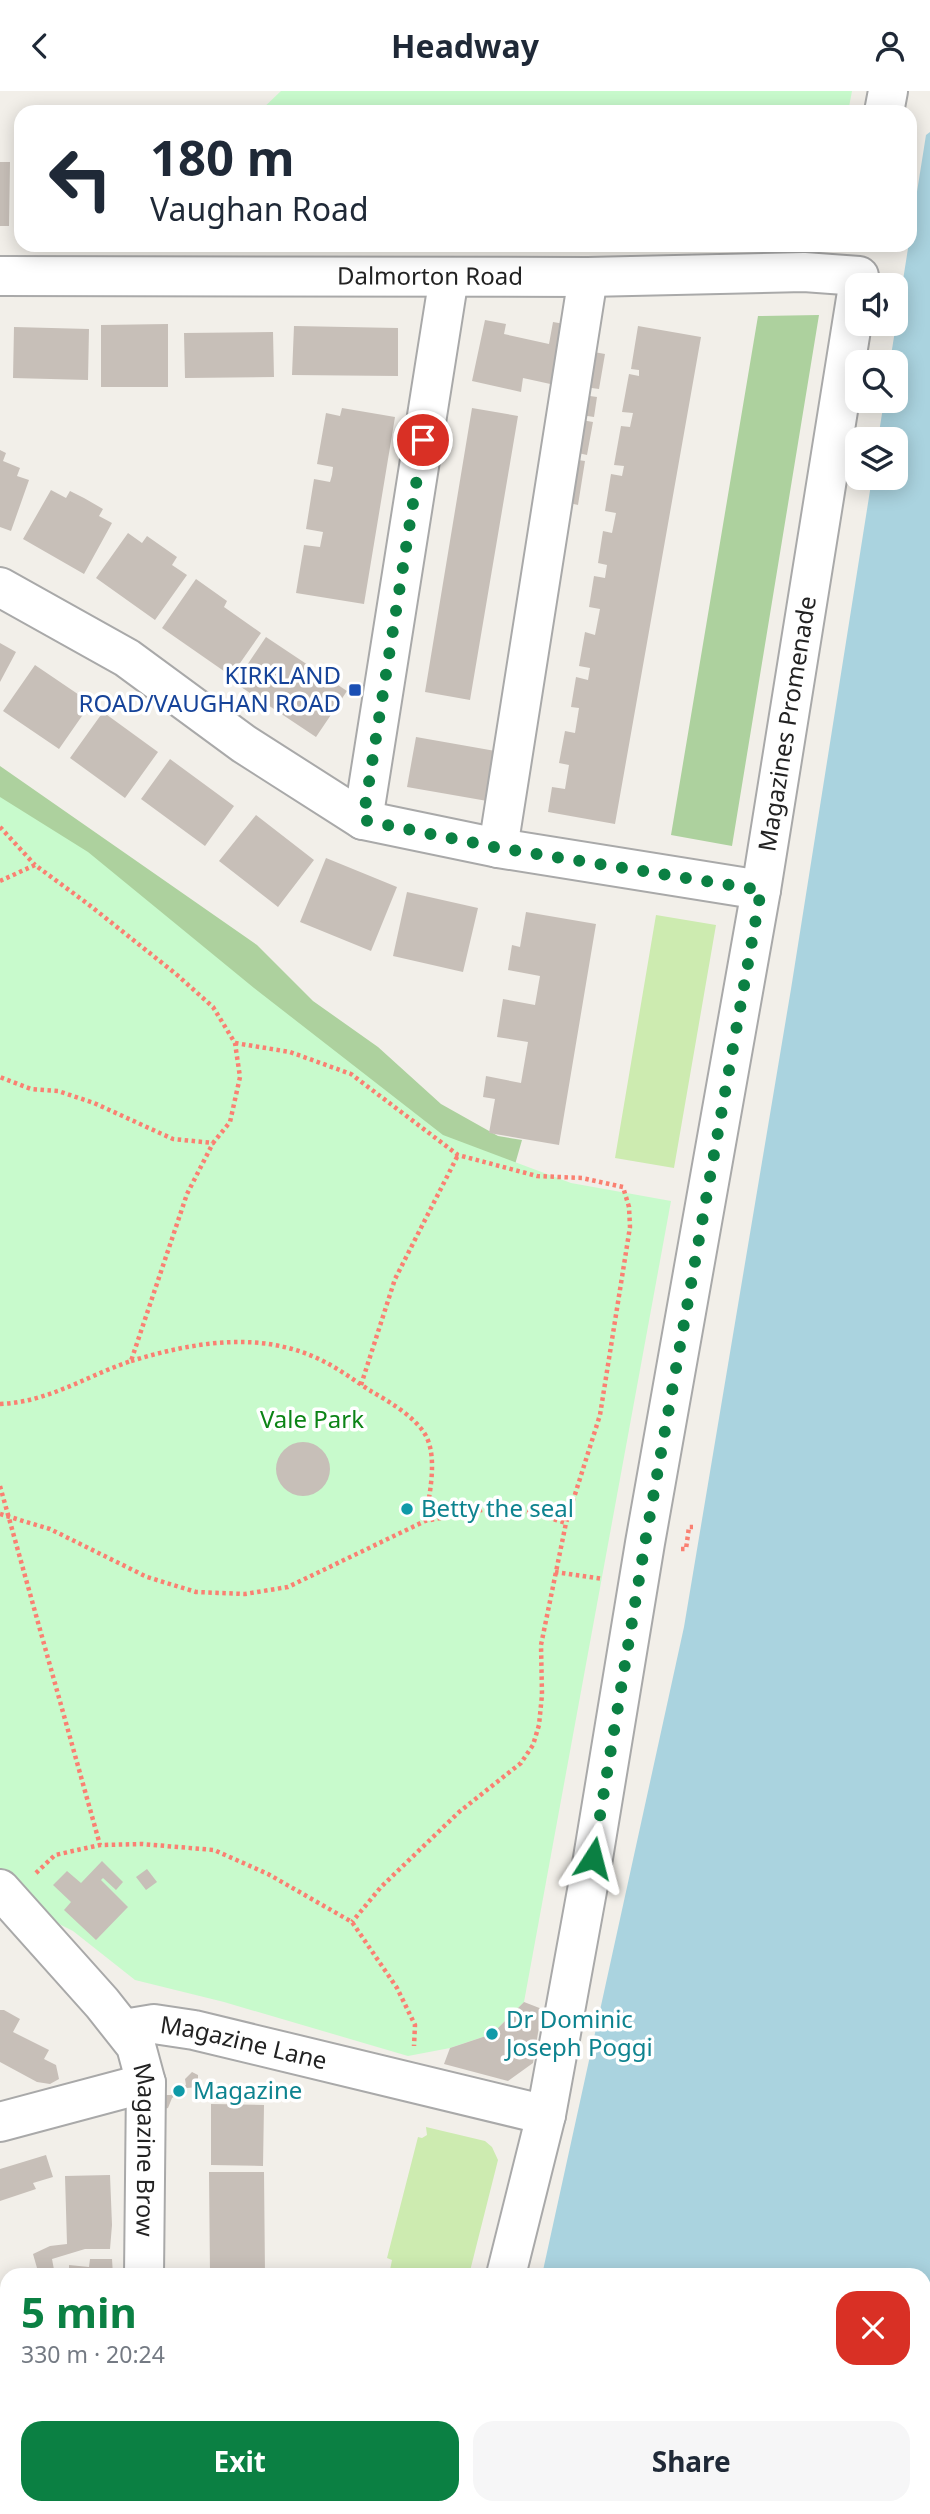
<!DOCTYPE html>
<meta charset="utf-8">
<style>
body{margin:0;font-family:"Noto Sans",sans-serif;background:#f6f6f7;color:#1f2937;height:100vh;display:flex;flex-direction:column;font-size:26px;white-space:nowrap}
*{box-sizing:border-box;margin:0}
p{font-size:23px;color:#747a83}
.icon{flex:none;width:38px;height:38px;fill:none;stroke:currentColor;stroke-width:2;stroke-linecap:round;stroke-linejoin:round}
.map{position:relative;flex:1;overflow:hidden}
.drawer{position:absolute;left:0px;top:2177px;width:931px;height:247px;display:flex;flex-direction:column;background:#fff;border-radius:21px 21px 0 0;box-shadow:0 4px 18px #0003}
.drawer>*{flex:none}
.banner{position:absolute;left:14px;top:14px;width:903px;height:147px;border-radius:21px;box-shadow:0 4px 18px #0003;background:#fff;color:#1f2937;overflow:hidden}
.fabs{position:absolute;left:845px;top:182px;display:grid;gap:14px}
.fabs a{display:grid;place-items:center;width:63px;height:63px;border-radius:14px;background:#fff;box-shadow:0 4px 18px #0003;font-size:35px}
.pin{position:absolute;display:grid;place-items:center;width:60px;height:60px;color:#fff;margin:-30px;border:4px solid #fff;border-radius:50%;box-shadow:0 2px 7px #0007}
.me{position:absolute;width:77px;margin:-38px;rotate:9deg;stroke-linejoin:round;filter:drop-shadow(0 0 5px #0008)}
.turn{display:flex;align-items:center;gap:24px;height:147px;padding:0 21px;font-size:32px}
.turn .icon{width:91px;height:91px;stroke-width:2.5}
.turn b{display:block;font-size:49px;line-height:60px}
.round{display:grid;place-items:center;flex:none;width:74px;height:74px;border-radius:21px;background:#f6f6f7}
.headline{display:flex;align-items:center;justify-content:space-between;height:119px;padding:0 21px}
h1{font-size:42px;font-weight:700;line-height:52px;color:#0b8043}
.button{display:flex;gap:14px;margin-top:auto;padding:14px 21px}
.button a{flex:1;height:80px;border-radius:21px;background:#0b8043;color:#fff;font-size:28px;font-weight:700;line-height:80px;text-align:center}
.button a+a{background:#f6f6f7;color:#1f2937}
header{display:flex;justify-content:space-between;align-items:center;height:91px;padding:0 21px;background:#fff;font-size:32px;font-weight:700}
.map>svg:first-child{display:block}
</style>
<header><svg class="icon" aria-label="back" viewBox="0 0 24 24"><path d="M15 5l-7 7 7 7"/></svg>Headway<svg class="icon" aria-label="person" viewBox="0 0 24 24"><circle cx="12" cy="8" r="4"/><path d="M4 21q1-7 8-7t8 7"/></svg></header>
<div class="map">
<svg width="930" height="2423" viewBox="0 0 930 2423">
<rect width="100%" height="100%" fill="#f2efe9"/>
<path fill="#cdebb0" d="M656,824L716,834L674,1077L615,1067Z
M426,2036L485,2050L492,2056L498,2069L469,2184H389L392,2169L387,2167L418,2046L422,2047L427,2044Z
M322,2417H413L412,2423H319Z"/>
<path fill="#add19e" d="M819,224L732,755L671,744L758,225Z
M0,675L257,854L313,910L378,956L441,1013L498,1045L522,1049L510,1091L0,742Z"/>
<path fill="#c8facc" d="M281,0H852L848,21H259Z
M0,706L88,761L254,897L443,1044L571,1092L671,1110L524,1911L492,1943L450,1957L408,1965L224,1911L135,1889L73,1840L9,1808L0,1796Z"/>
<path fill="#aad3df" d="M930,41V2423H528L529,2417H924V2184H542L684,1536L791,898L872,387H896V348H878L884,310H896V271H890L926,44Z"/>
<path fill="#c7bfb8" d="M0,71H10L9,135H0Z
M485,229L506,233L504,243L549,253L553,231L576,235L564,296L523,287L521,301L472,290Z
M168,233V296H101V234Z
M294,235L398,237V285L292,284Z
M638,235L701,246L615,733L548,721L552,696L565,698L569,674L559,672L565,640L575,642L579,617L571,616L576,586L588,589L590,577L579,575L585,541L595,544L600,518L589,516L594,485L605,487L607,474L598,472L603,440L612,442L616,422L605,420L611,383L622,385L624,375L614,374L621,335L630,336L633,322L622,321L629,283L639,285V279L631,278Z
M14,236L89,238L88,289L13,287Z
M273,241L274,286L185,287L184,242Z
M583,259L605,263L599,298L577,295Z
M576,303L597,306L594,326L574,323Z
M342,317L395,326L364,513L296,502L304,454L320,456L323,441L306,438L314,388L330,391L332,384L333,376L317,373L326,322L340,325Z
M472,317L518,325L470,609L425,601Z
M570,327L593,331L587,364L565,359Z
M0,359L6,362L3,370L20,377L17,385L29,389L11,440L0,436Z
M564,367L585,370L578,414L556,409Z
M51,399L66,407L70,400L84,407L103,418L99,425L112,432L84,483L23,448Z
M128,442L142,452L147,445L177,466L172,474L187,484L155,529L96,487Z
M196,488L227,510L224,516L261,542L231,585L162,537Z
M266,546L347,600L316,646L235,592Z
M0,552L16,561L0,591Z
M35,574L91,612L59,658L3,620Z
M103,621L158,661L125,707L70,667Z
M416,646L501,661L493,711L407,696Z
M170,668L234,715L205,755L141,708Z
M256,724L314,769L278,816L219,770Z
M326,767L397,796L371,860L300,831Z
M407,801L478,817L463,881L393,865Z
M526,821L596,833L559,1054L489,1042L495,1008L483,1006L486,985L521,992L528,951L497,946L503,908L535,914L540,885L508,879L512,854L520,856Z
M276 1378a27 27 0 1 1 54 0a27 27 0 1 1-54 0Z
M102,1770L123,1791L116,1799L103,1787L101,1789L128,1816L96,1849L64,1819L71,1811L53,1794L67,1780L81,1792Z
M147,1778L157,1791L146,1799L136,1786Z
M524,1911L542,1918L533,1972L508,1990L444,1973L450,1957L492,1943Z
M0,1919H4L20,1928L13,1941L49,1959L44,1968L56,1974L59,1988L50,1993L37,1991L0,1971Z
M192,1981L198,1984V1996L187,1997L172,2007L168,2017L164,2018L162,2004H171L186,1994L185,1988Z
M211,2013L264,2014L263,2075L211,2074Z
M46,2064L53,2086L33,2092L36,2098L0,2110V2078Z
M209,2081H264L265,2184H210Z
M110,2084L112,2134L110,2158H85L52,2168L55,2184H21L20,2181L37,2177L33,2163L50,2155L67,2153L65,2085Z
M90,2168H112L113,2184H69V2174L89,2176Z
M7,2210V2243L4,2244L0,2228V2212Z
M31,2417H77L71,2423H25Z
M210,2417H254L252,2423H208Z"/>
<g fill="none" stroke-linecap="round" stroke-linejoin="round">
<g stroke="#a9a9a9" stroke-width="42">
<g id="minor">
<path d="M884,21L888,0"/>
<path id="s1" d="M0,185L588,186L804,181L859,185"/>
<path d="M0,496L127,567L244,653L363,729L498,757L761,799"/>
<path d="M363,729L449,186"/>
<path d="M498,757L588,186"/>
<path id="s2" d="M0,1798L102,1912L136,1955L146,1992L144,2184"/>
<path id="s3" d="M124,1938L154,1933L194,1939L546,2024"/>
<path d="M0,2031L146,1992"/>
<path id="s4" d="M506,2184L546,2024L593,1767L645,1452L761,799L858,195"/>
<path d="M143,2417L144,2423"/>
<path d="M446,2423L447,2417"/>
</g>
</g>
<path stroke="#fa8072" stroke-width="4.5" stroke-dasharray="3.5 3.5" stroke-linecap="butt" d="M0,736L35,774
M0,790L35,774L88,813L176,883L213,916L235,952L240,986L230,1031L213,1052L173,1048L94,1012L58,1000L31,998L0,986
M235,952L290,961L351,983L458,1064L537,1085L582,1087L623,1096L629,1116L630,1136L600,1324L566,1432L541,1554L542,1604L539,1634L533,1654L521,1672L459,1721L381,1796L352,1831
M131,1270C194,1251 262,1239 323,1270C339,1278 354,1289 369,1299C388,1310 415,1325 426,1345C438,1368 429,1406 425,1430
M361,1294L395,1188L458,1064
M0,1313C49,1311 86,1285 131,1270L187,1103L213,1052
M0,1395L100,1754
M0,1423L50,1438L147,1486L196,1501L245,1503L288,1496L425,1430L492,1417L519,1418L566,1432
M681,1458H686L689,1436H693
M555,1481L603,1488
M36,1782L55,1764L100,1754L142,1753L214,1759L268,1783L352,1831L397,1897L415,1934L414,1955"/>
<use href="#minor" stroke="#fff" stroke-width="38"/>
</g>
<g fill="none" stroke-linecap="round" stroke-linejoin="round">
<path stroke="#0b8043" stroke-width="12" stroke-dasharray="0 21.6" d="M423,349L363,729L499,757L761,799L645,1452L593,1767"/>
</g>
<rect fill="#1a4fb4" stroke="#fff" stroke-width="2.5" x="348" y="592" width="14" height="14" rx="3.5"/>
<g fill="#0f9aa8" stroke="#fff" stroke-width="2.5">
<circle cx="407" cy="1418" r="7"/>
<circle cx="492" cy="1943" r="7"/>
<circle cx="179" cy="2000" r="7"/>
</g>
<g text-anchor="middle" stroke-width="7" stroke-linejoin="round" paint-order="stroke">
<g font-size="24" fill="#222" stroke="#fff">
<text dy="8" stroke="none"><textPath href="#s1" startOffset="430">Dalmorton Road</textPath></text>
<text dy="8" stroke="none"><textPath href="#s4" startOffset="1577">Magazines Promenade</textPath></text>
<text dy="8" stroke="none"><textPath href="#s3" startOffset="122">Magazine Lane</textPath></text>
<text dy="8" stroke="none"><textPath href="#s2" startOffset="313">Magazine Brow</textPath></text>
</g>
<g font-size="24" fill="#164399" stroke="#fff" text-anchor="end">
<text x="341" y="593">KIRKLAND<tspan x="341" dy="28">ROAD/VAUGHAN ROAD</tspan></text>
</g>
<g font-size="24" fill="#0c8416" stroke="#fff">
<text x="312" y="1337">Vale Park</text>
</g>
<g font-size="24" fill="#0d838f" stroke="#fff" text-anchor="start">
<text x="421" y="1426">Betty the seal</text>
<text x="506" y="1937">Dr Dominic<tspan x="506" dy="28">Joseph Poggi</tspan></text>
<text x="193" y="2008">Magazine</text>
</g>
</g>
</svg>
<div class="fabs">
<a><svg class="icon" aria-label="sound" viewBox="0 0 24 24"><path d="M4 9h4l5-4v14l-5-4H4zM17 9q2 3 0 6"/></svg></a>
<a><svg class="icon" aria-label="search" viewBox="0 0 24 24"><circle cx="10" cy="10" r="6"/><path d="M15 15l6 6"/></svg></a>
<a><svg class="icon" aria-label="layers" viewBox="0 0 24 24"><path d="M12 4l9 5-9 5-9-5zM3 14l9 5 9-5"/></svg></a>
</div>
<div class="pin" style="left:423px;top:349px;background:#d93025"><svg class="icon" aria-label="arrive" viewBox="0 0 24 24"><path d="M6 21V4h12l-3 4 3 4H6"/></svg></div>
<svg class="me" style="left:593px;top:1767px" viewBox="-20 -20 40 40"><path d="M0-17L14 15 0 8-14 15z" fill="#0b8043" stroke="#fff" stroke-width="4"/></svg>
<div class="banner">
<div class="turn"><svg class="icon" aria-label="left" viewBox="0 0 24 24"><path d="M17 20v-9H6M10 6l-5 5 5 5"/></svg><div><b>180 m</b>Vaughan Road</div></div>
</div>
<section class="drawer">
<div class="headline"><div><h1>5 min</h1><p>330 m · 20:24</p></div><a class="round" style="background:#d93025;color:#fff"><svg class="icon" aria-label="close" viewBox="0 0 24 24"><path d="M6 6l12 12M18 6L6 18"/></svg></a></div>
<div class="button"><a>Exit</a><a>Share</a></div>
</section>
</div>
